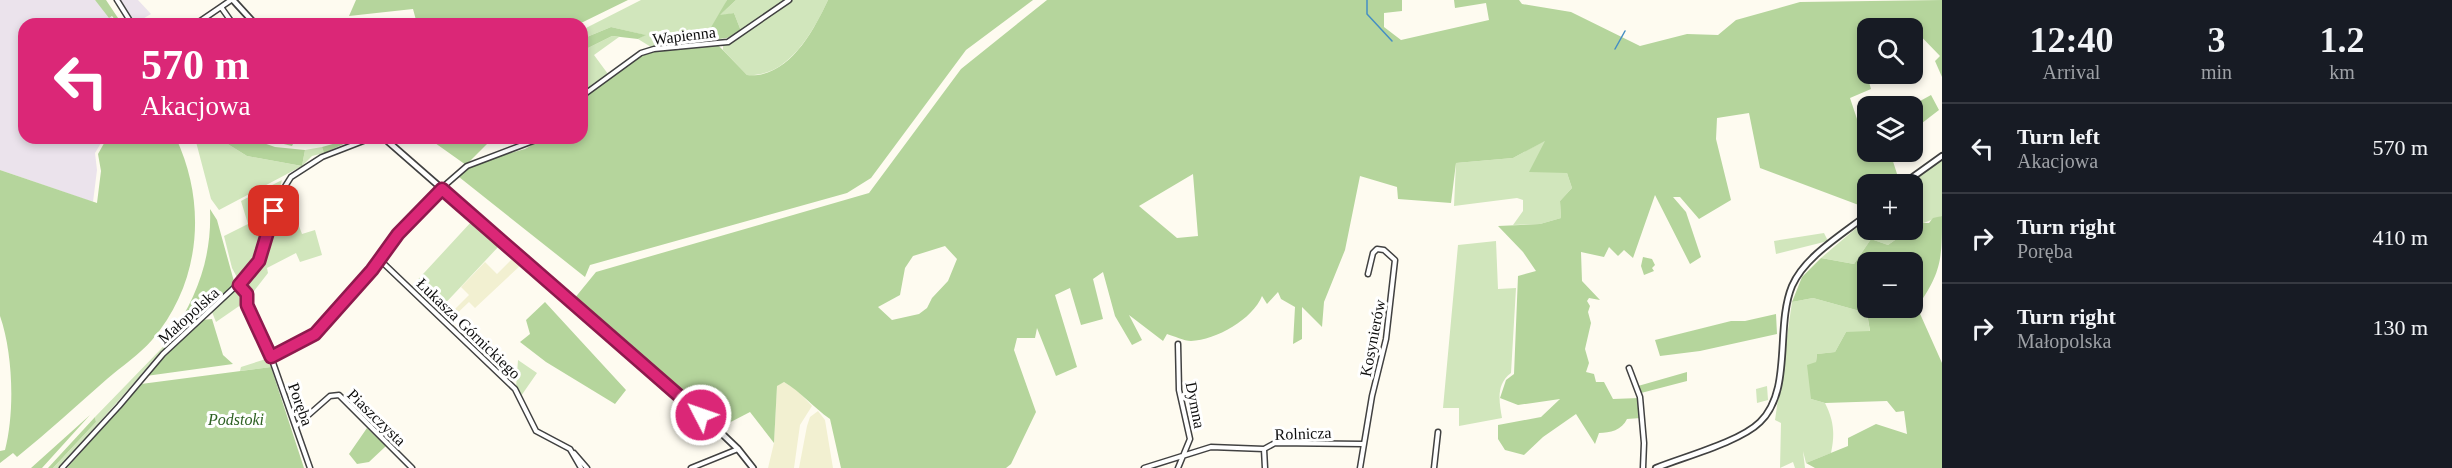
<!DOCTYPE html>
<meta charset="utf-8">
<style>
body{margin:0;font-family:Georgia,serif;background:#20242c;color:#f1f3f6;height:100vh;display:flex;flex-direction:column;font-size:22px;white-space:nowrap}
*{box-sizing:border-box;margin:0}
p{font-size:20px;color:#9ea1a6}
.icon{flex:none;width:33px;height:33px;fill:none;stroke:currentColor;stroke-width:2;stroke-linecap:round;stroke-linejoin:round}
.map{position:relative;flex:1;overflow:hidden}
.drawer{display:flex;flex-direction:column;background:#171b24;width:510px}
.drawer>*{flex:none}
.top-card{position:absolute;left:18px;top:18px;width:570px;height:126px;border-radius:18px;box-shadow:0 3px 9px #0003;background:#db2777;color:#fff;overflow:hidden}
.buttons{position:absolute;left:1857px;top:18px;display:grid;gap:12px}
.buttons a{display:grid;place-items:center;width:66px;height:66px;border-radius:12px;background:#171b24;box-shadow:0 3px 9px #0003;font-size:30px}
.pin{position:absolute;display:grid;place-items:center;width:51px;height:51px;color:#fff;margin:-26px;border-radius:12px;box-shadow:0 3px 9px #0006}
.me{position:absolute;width:66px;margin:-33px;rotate:311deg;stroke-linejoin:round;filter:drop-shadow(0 0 4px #0008)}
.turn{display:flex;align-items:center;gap:21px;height:126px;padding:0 24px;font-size:27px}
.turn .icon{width:78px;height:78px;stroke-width:2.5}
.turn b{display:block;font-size:42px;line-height:51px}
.eta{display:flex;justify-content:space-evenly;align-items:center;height:102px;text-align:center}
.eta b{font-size:36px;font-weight:800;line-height:42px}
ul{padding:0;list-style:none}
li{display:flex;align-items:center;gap:18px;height:90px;padding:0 24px;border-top:2px solid #363941}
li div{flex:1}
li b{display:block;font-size:22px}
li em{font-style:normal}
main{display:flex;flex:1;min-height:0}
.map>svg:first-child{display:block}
</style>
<main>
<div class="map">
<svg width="1942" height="468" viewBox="0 0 1942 468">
<rect width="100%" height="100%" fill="#fefbf0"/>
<path fill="#ebe3ec" d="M0,0H95L118,24H24V138H104L95,153L97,170L93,202L0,170Z
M119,0H138L151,14L134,24Z"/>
<path fill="#f2f0d1" d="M514,257L522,264L475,308L469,302L449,321L446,318L469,295L461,287L485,262L497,274Z
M784,382L797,390L812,406L800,425L794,468H768L774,443L777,385Z
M818,411L825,420L833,468H799L807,426L810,417Z"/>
<path fill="#d1e6bc" d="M641,0H727L721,14L736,0H786L741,31L734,13L720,16L703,41L651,47L638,39L645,35L611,27L582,39V30Z
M792,0H828C813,32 788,78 747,75L723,50V45L737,39Z
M612,36L619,37L594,55L608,74L582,94V51Z
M195,138H218L247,156L302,166L305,150L322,147L324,153L312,156L302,166L219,210L211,199Z
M1546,140L1567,173L1572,188L1560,201L1561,218L1540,224L1513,225L1523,211V200L1517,198L1454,206L1456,163L1513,158Z
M1942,160V216L1913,227L1912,184H1907Z
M282,180L261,252L250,270L239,281L232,268L224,236L248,224L241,201Z
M286,192L302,234L315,230L322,255L300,262L296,253L267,268L268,273L251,295L243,284L261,264L268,250Z
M1867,219L1868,230H1909L1888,245L1871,239L1854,264L1821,258Z
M472,221L500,245L439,310L435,307L439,303L438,299L433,298L429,302L412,286Z
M1824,233L1828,241L1776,254L1774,241Z
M1496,241L1498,289L1516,288L1511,373C1496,384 1499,401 1502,418L1459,426V408H1443L1458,245Z
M237,288L246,297L245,302L216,322L212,312Z
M1813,298L1867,313L1870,332H1846L1835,352L1817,354L1811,399L1825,403C1834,421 1835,434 1831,453L1806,463L1803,451L1805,468H1795L1793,462L1780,468L1781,423L1775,420L1792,302Z
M170,337L172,340L59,468H53L96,422L95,417L161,349Z
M269,358L271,367L240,371L241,367Z
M518,360L537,373L521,396L516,388Z
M1767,386L1768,400L1757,403L1756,389Z"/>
<path fill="#b5d59c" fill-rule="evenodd" d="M95,0H106L122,24H118L112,16L109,18Z
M356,0H628L579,24H404L416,20L413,9L349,16Z
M727,0H736L720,15L734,13L741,31L727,38L703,41Z
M828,0H1033L966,50L871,178L847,193L590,265L585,277L459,177L468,167L479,162L525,149L544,138H582V99L642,54L654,51L718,45L747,75C788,79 813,32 828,0Z
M1047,0H1402V11L1384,13V27L1401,40L1489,20L1486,3L1455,8L1454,0H1519L1522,4L1571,12L1640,46L1687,34L1718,35L1736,20L1800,2L1942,0V77L1935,61L1940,56L1910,25L1901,28H1868L1867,41L1858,44L1871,89L1850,98L1861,131L1867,129L1868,152H1890L1898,177L1890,184H1868L1867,205L1864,207L1760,168L1749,113L1717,118L1716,139L1731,200L1699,219L1680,197H1673L1686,212L1701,257L1690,264L1655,195L1633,258L1624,250L1618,256L1609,247L1604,257L1581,252L1582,281L1600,300L1589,298L1587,301L1590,306L1588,312L1591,323L1585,349L1589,363L1586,372L1594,374L1596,382H1604L1613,399L1639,398L1641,418L1627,419C1622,430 1610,433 1599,433L1595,444L1576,414L1543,437L1524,455L1505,450L1498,439V425L1541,417L1560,399L1518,405L1500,398L1506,380L1514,374L1518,276L1536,271L1523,252L1498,226L1540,224L1561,218L1560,201L1572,188L1567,173L1529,172L1545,141L1513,158L1456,163L1451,203L1398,199L1397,187L1360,176L1345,250L1324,302L1322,327L1302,307V339L1293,344L1295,307L1281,299L1278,292L1267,304L1262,296C1253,319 1216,340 1191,341C1184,341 1174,336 1167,334L1163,341L1129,315L1142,340L1132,345L1115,316L1103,272L1093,279L1103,319L1081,325L1070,288L1055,295L1077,367L1056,376L1037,328L1035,338H1017L1014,350L1036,412L1011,464L1006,468H841L830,419C813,407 801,392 784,382L777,386L774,443L750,412L723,426L574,299L596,272L869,193L961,69ZM1193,174L1198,236L1177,238L1139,206ZM945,246L957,259L948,281L932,298L927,308L919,314L892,320L878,307L900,295L905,268L913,256Z
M611,27L646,35L638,39L612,36L582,51V39Z
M1931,95L1939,110L1913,130L1911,106Z
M107,138H176C207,204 201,283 152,340C139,355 122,366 107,379C77,405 48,432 17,457L13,453L0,463V451L5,450C15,412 13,353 0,316V170L97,203L101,171L98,154Z
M218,138H249L275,147L305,150L302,166L247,156Z
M259,138H338L311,144H293L292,146Z
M357,138L324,153L322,147L354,138Z
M428,138H487L489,142L466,165Z
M210,209L217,220L235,285L172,340L170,337C197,297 212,258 210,209Z
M1942,216C1942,258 1942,272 1917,307L1942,363V468H1815L1806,463L1848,446V438L1876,424L1907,434L1904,411L1896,412L1887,401L1825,403L1811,399L1807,365L1816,362L1817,354L1835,352L1846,332L1870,331L1867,313L1813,298L1792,302L1802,277L1821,258L1854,264L1871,239L1888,245L1919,223H1929L1933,218ZM1868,262H1912V308H1868Z
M1643,257L1652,259L1655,265L1652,268L1654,271L1644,275L1641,266Z
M545,302L626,390L615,404L546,362L520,342L530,334L526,320Z
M1776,314L1777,334L1700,351L1660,356L1655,340L1731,321H1745Z
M212,319L223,355L233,364L146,376L201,320Z
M271,367L304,468H67L141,384Z
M1687,372V381L1641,393L1638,386Z
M90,415L42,468H31Z
M95,417L96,422L53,468H48Z
M367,428L386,446L369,462L357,464L349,454Z"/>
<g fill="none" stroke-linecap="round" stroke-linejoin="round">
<path stroke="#458ec3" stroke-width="1.5" d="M1367,0V14L1392,41
M1615,49L1625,31"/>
<g stroke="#414141" stroke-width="7">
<path id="minor" d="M117,0L132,24
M221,7L233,24
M196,24L231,0
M582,96L641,53L654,49L728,42L789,0
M380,260L515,389L536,431L570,449L581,468
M239,285L248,297L247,305L271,357L310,468
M1178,344L1179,390L1190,439L1178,468
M271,357L314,334L372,270L398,234L436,193L467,166L541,138
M1629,368L1640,397L1644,443L1643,468
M296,426L330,396L339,395L412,468
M1264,449L1275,443L1363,444
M1264,449L1265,468
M574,453L587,468
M62,468L119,406L163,354L251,272L265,249L279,196L291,177L322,157L371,138
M691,468L738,449
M1144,468L1211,447L1264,449
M1360,468L1372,396L1386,339L1395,260L1384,250L1377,249L1373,253L1368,274
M1434,468L1438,432"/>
</g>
<g stroke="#414141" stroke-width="8">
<path id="tertiary" d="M233,0L255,24
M384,138L718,430L738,449L753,468
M1903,184L1942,156
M1656,468C1683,457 1740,442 1760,422C1793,390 1775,327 1792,286C1805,256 1843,234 1868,214"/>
</g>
<use href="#minor" stroke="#fff" stroke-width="4"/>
<use href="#tertiary" stroke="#fff" stroke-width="4.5"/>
</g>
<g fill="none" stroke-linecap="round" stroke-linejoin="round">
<g stroke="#8e194d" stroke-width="15">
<path id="route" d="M274,211L259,261L239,285L247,294V305L271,357L315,334L372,270L398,234L442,189L701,415"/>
</g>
<use href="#route" stroke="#db2777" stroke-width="10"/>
</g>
<g text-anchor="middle" stroke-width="6" stroke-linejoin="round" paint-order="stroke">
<g font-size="16" fill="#0e0e0e" stroke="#fff">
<text transform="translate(684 35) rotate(-7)" y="6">Wapienna</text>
<text transform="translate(188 315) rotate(-42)" y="6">Małopolska</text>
<text transform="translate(469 328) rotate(44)" y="6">Łukasza Górnickiego</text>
<text transform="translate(1372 338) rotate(-79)" y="6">Kosynierów</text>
<text transform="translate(301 404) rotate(70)" y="6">Poręba</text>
<text transform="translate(1196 405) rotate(79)" y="6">Dymna</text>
<text transform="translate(377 417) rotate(44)" y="6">Piaszczysta</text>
<text transform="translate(1303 433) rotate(-2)" y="6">Rolnicza</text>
</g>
<g font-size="16" font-style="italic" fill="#2e6123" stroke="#fff">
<text x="236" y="425">Podstoki</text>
</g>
</g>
</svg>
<div class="buttons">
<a><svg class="icon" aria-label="search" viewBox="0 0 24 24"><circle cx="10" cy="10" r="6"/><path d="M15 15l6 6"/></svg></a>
<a><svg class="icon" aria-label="layers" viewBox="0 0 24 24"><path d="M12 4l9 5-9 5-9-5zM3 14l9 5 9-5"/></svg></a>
<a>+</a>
<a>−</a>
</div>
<div class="pin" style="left:274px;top:211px;background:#d93025"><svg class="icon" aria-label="arrive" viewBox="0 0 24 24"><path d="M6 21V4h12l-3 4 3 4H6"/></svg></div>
<svg class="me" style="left:701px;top:415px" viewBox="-20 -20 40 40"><circle r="17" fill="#db2777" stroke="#fff" stroke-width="3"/><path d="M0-11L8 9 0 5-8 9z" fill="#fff"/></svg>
<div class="top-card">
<div class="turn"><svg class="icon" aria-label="left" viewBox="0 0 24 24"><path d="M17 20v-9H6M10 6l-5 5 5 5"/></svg><div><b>570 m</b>Akacjowa</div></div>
</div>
</div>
<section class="drawer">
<div class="eta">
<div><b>12:40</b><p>Arrival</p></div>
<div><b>3</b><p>min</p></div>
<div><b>1.2</b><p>km</p></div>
</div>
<ul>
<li><svg class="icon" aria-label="left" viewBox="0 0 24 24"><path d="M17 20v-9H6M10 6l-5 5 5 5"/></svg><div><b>Turn left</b><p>Akacjowa</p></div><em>570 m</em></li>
<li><svg class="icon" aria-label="right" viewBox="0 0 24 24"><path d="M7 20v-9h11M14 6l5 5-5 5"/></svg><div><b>Turn right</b><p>Poręba</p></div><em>410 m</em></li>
<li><svg class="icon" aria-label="right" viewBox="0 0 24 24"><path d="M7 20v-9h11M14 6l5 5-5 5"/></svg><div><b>Turn right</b><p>Małopolska</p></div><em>130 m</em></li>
</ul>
</section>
</main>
